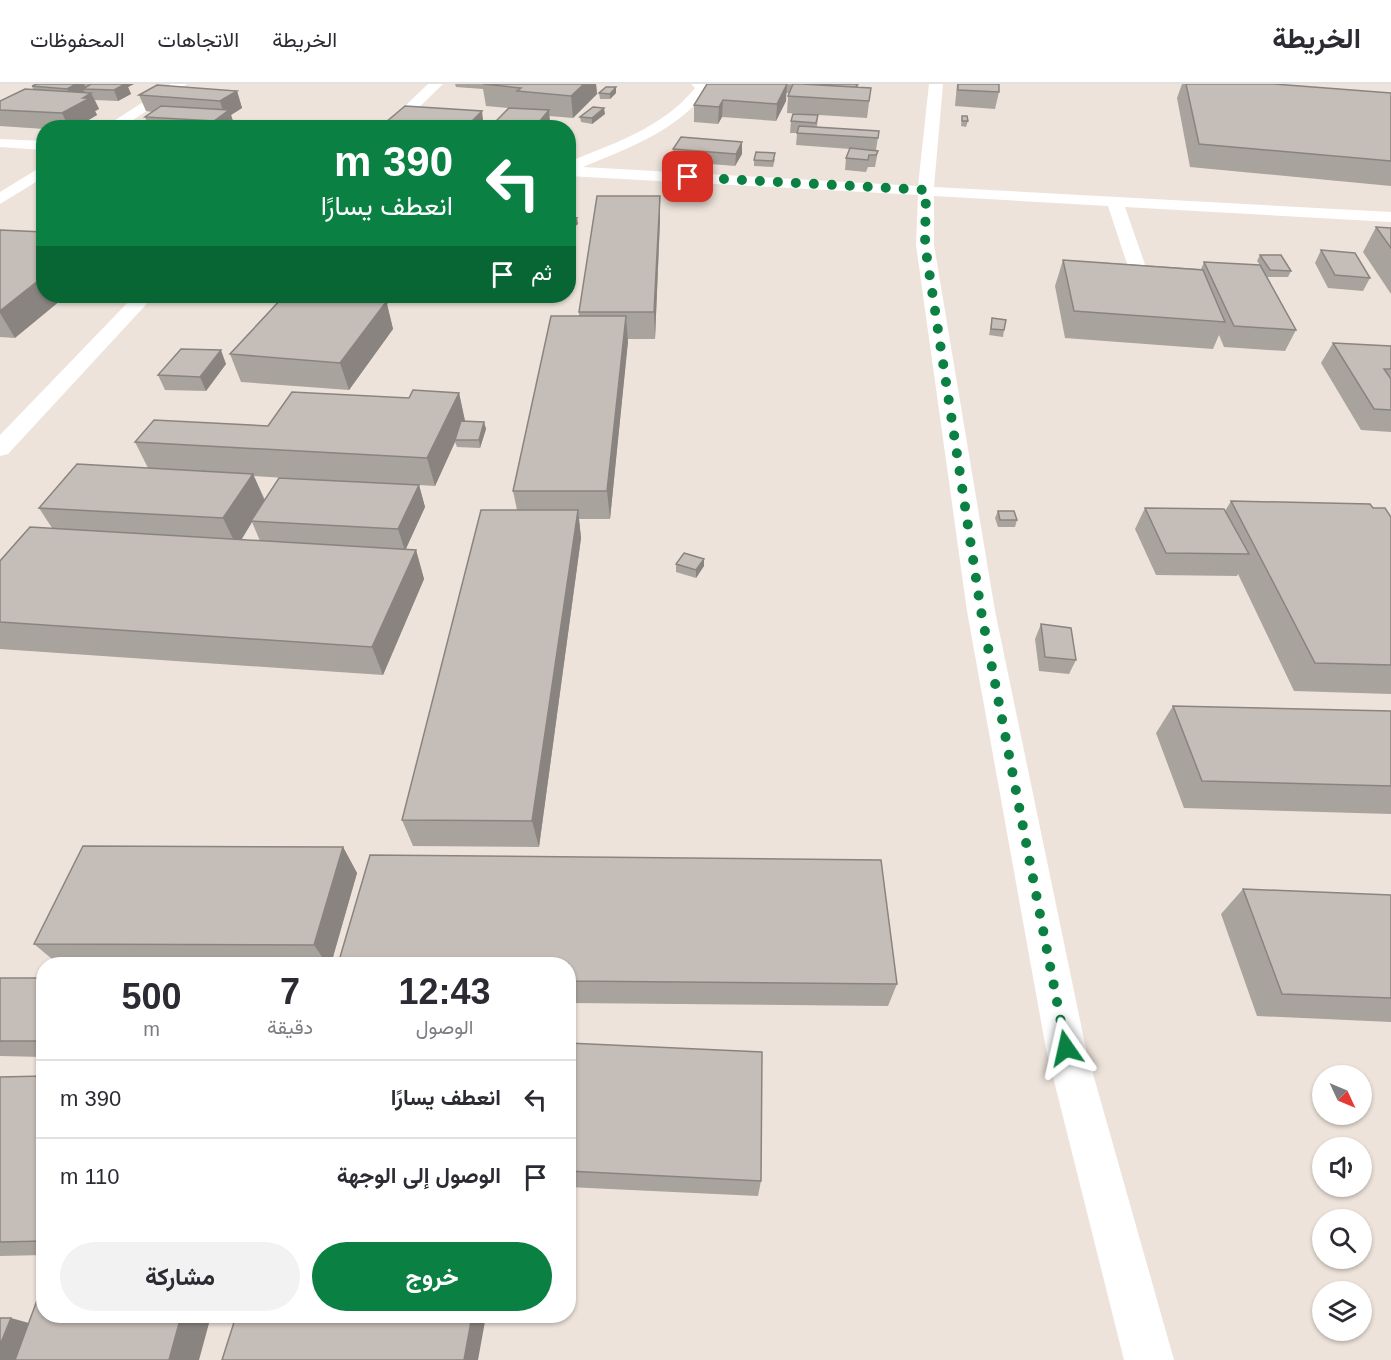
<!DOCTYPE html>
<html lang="ar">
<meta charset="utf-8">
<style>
body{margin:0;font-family:Helvetica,Vazirmatn,sans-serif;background:#f2f2f3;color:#2b2b33;direction:rtl;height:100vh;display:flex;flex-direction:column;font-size:22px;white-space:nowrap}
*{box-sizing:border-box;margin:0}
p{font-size:20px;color:#7c7c81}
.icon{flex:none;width:33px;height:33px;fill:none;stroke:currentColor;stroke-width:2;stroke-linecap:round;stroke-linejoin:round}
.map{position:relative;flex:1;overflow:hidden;direction:ltr}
.side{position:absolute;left:36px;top:873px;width:540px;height:366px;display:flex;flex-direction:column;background:#fff;border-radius:24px;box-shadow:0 2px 4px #0004;direction:rtl}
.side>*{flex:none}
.banner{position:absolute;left:36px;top:36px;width:540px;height:183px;border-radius:24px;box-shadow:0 2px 4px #0004;direction:rtl;background:#0b8043;color:#fff;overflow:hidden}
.needle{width:39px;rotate:134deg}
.fabs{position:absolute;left:1312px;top:981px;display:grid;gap:12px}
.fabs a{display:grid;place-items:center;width:60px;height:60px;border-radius:50%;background:#fff;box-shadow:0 2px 4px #0004;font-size:30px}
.pin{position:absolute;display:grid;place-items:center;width:51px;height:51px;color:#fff;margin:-26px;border-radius:12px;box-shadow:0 3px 9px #0006}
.me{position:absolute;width:66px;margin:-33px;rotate:349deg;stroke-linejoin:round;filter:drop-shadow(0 0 4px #0008)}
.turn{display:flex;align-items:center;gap:21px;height:126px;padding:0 24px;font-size:27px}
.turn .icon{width:78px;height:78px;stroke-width:2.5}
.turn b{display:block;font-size:42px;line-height:51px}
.then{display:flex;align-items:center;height:57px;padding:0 24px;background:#0003;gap:12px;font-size:22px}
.eta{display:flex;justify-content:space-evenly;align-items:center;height:102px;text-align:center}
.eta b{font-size:36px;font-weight:700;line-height:42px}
.button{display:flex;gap:12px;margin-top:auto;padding:12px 24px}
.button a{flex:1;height:69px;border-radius:36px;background:#0b8043;color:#fff;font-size:24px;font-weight:700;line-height:69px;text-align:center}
.button a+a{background:#f2f2f3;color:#2b2b33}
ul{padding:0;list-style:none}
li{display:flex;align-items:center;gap:18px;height:78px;padding:0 24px;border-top:2px solid #e1e1e2}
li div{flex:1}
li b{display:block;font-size:22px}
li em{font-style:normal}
header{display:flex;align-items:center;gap:36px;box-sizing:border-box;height:84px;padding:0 30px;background:#fff;border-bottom:2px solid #e1e1e2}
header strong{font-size:28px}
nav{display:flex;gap:33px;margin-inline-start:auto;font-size:21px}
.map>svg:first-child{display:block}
</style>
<header>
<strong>الخريطة</strong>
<nav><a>الخريطة</a><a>الاتجاهات</a><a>المحفوظات</a></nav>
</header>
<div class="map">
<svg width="1391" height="1276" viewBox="0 0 1391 1276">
<rect width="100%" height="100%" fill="#ede3da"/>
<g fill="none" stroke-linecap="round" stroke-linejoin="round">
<path fill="#fff" fill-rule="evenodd" d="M171,0H187L121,44H103Z
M428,0H443L398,44H382Z
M691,0H706L709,4C679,46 629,64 583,83L918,102L929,0H943L934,103L1391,128V138L1125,123L1151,198L1142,204L1133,198L1108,122L934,112V161L995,527L1086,965L1174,1276H1124L1046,965L967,527L916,161L918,111L568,92V78C613,60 664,43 695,4Z
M0,55L44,57V66L0,63Z
M44,81V93L0,120V108Z
M134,212H154L8,370L0,372V351Z"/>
</g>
<path fill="#a9a39d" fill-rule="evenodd" d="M37,0H134L128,3L131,10L118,17L95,16L99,25L95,27L97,31L75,44H44V45L0,42V17L33,5L32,2Z
M455,0H596L597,10L573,34L549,32L550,38L545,44H492V41L508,24L486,22L483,5L456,3Z
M707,0H859L858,3L871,4L867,34L787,29L788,12L789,9H786V17L776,37L722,33L718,40L694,38V21Z
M957,0H999V8L995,25L955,22Z
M1182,0H1274L1391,9V102L1190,83L1177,14Z
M237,7L242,24L231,31L235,43L234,44H149L145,33L152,28L146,27L139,11Z
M599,9H616L610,15H600Z
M605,30L592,40L581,38L580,33Z
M818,31L817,43L879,47L876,66L878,67L875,83H868L866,88L845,86L846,74L850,65L796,61L797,49H790L791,37Z
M962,32L968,37L966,43L961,42Z
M673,65L742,70L735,82L674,77Z
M775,75L773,83L754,82V76Z
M660,112V136L655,255H628L610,435H579L581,454L539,763L413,762L402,736L517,426L513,407L579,232V228Z
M1376,143L1391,144V210L1363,168Z
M0,146L15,254L0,253Z
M1321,166L1370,194L1363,207L1328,204L1315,179Z
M1260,171L1291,187L1288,193H1267L1261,182L1296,246L1285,267L1224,263L1219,251L1213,265L1065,254L1055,202L1063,176L1201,185L1204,178L1260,181L1257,177Z
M283,212H393L387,220L393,245L349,306L241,298L230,270Z
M992,234L1004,246L1003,253L989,251Z
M1333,259L1391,262V348L1361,346L1321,279Z
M226,280L206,307L165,306L158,291Z
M459,309L465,337L484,338L486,345L480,364L457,363L455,358L435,402L419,401L425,423L405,466H416L424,495L383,591L0,565V477L52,444L39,424L148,384L135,358L268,342L409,314ZM254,392L331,397L265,416ZM252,438L260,457L241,456Z
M1231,417L1373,424L1391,433V610L1294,607L1238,490L1237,492L1156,491L1135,445L1145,424L1225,427Z
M998,427L1017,436L1015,443H998L995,434Z
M704,475V482L696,494L676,488V480Z
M1041,540L1076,576L1069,590L1039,587L1035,555Z
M1173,622L1391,627V730L1184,724L1156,649Z
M343,763L357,789L331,880H58L34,860Z
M1243,805L1391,811V938L1257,932L1221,830Z
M568,880L897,900L888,922L568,919Z
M0,894H44V973L0,972Z
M568,959L761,1097L758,1112L568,1103Z
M44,992V1171L0,1172V993Z"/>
<path fill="#8a8480" d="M76,0H84L86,5H83L85,9L72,16L67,5Z
M120,0H134L128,3L131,10L118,17L114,6Z
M584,0H596L597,10L573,34L571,12Z
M787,0L786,17L776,37L777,20Z
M616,3V9L610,15V10Z
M237,7L242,24L231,31L235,43L234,44H216L214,37L224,30L220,17Z
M91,9L99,25L95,27L97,31L75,44H69L62,29L83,14Z
M723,16L722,33L718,40L719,23Z
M604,24L605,30L592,40V34Z
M549,26L550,38L545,44H534Z
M482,27L484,44H465Z
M742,58V70L735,82L736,70Z
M660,112V136L655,255L654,228Z
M577,134L578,140L568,149V142Z
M44,192V212H66L15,254L0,229V227Z
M367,212H393L387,220L393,245L349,306L340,279L363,217Z
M626,232L628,258L610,435L607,407Z
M221,266L226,280L206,307L200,293Z
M459,309L465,337L456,356H455V358L435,402L427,374Z
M484,338L486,345L480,364L479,356Z
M253,390L265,418L251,437L252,438L237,463L223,434Z
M419,401L425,423L405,467L398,445Z
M578,426L581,454L539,763L532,737Z
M416,466L424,495L383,591L372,563Z
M704,475V482L696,494V486Z
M343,763L357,789L331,880H327L314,861Z
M44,945V961L38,957Z
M181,1232H211L199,1276H169Z
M472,1232H486L478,1276H464Z
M11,1234L47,1244L35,1276H0V1261Z"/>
<path fill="#c5bdb7" stroke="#8a8480" stroke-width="1.5" d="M37,0H76L67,5L32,2Z
M91,0H125L114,6L83,5Z
M483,0H584L571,12L517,7L521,4Z
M707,0H787L777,20L723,16L719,23L694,21Z
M793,0H802L871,4L869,17L788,12Z
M802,0H857L856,3Z
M958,0H999V8L958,6Z
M1186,0H1274L1391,9V77L1199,60Z
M157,1L237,7L220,17L139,11Z
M606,3H616L610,10L599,9Z
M25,5L91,9L83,14H90L62,29L0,26V17Z
M161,22L229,26L214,37L145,33Z
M405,22L482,27L465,44H379Z
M593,23L604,24L592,34L580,33Z
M509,24L549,26L534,44L492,41Z
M793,30L818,31L816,39L791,37Z
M962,32H967L968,37H962Z
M799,42L879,47L878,54L797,49Z
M681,53L742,58L736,70L673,65Z
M850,64L878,67L876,71H869L868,76L846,74Z
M756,68L775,69L773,77L754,76Z
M597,112H660L654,228H579Z
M568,132L577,134L568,142Z
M1376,143L1391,144V164Z
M0,146L44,148V192L0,227Z
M1321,166L1355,169L1370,194L1335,191Z
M1260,171H1281L1291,187L1270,186Z
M1063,176L1203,186L1225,238L1074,227Z
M1204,178L1260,181L1296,246L1234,242Z
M284,212L314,213L315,212H367L363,217L386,218L340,279L230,270Z
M551,232H626L607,407H513Z
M992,234L1006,236L1004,246L991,245Z
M1333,259L1391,262V285H1384L1391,295V326L1374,325Z
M181,265L221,266L200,293L158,291Z
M413,306L459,309L427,374L135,358L154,336L268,342L292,308L409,314Z
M461,337L484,338L479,356H455Z
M77,380L253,390L223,434L39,424Z
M279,394L419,401L398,445L251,437Z
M1231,417L1370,420L1373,424H1385L1391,433V581L1315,579Z
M1145,424L1224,425L1249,470L1166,469Z
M481,426H578L532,737L402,736Z
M998,427H1014L1017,436H1000Z
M30,443L416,466L372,563L0,538V477Z
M684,469L704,475L696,486L676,480Z
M1041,540L1071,544L1076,576L1045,573Z
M1173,622L1391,627V702L1202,697Z
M83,762L343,763L314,861L34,860Z
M370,771L881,776L897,900L568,897V880H338Z
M1243,805L1391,811V914L1282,910Z
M0,894H44V945L38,957H0Z
M568,959L762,968L761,1097L568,1087Z
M44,992V1157L0,1158V993Z
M39,1211H44V1232H181L169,1276H15Z
M236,1232H472L464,1276H222Z
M0,1234H11L0,1261Z"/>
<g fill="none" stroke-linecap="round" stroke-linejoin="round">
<path stroke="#0b8043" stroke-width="10" stroke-dasharray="0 18" d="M688,93L926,106L925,161L981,527L1066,964"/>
</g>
</svg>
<div class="fabs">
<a><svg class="needle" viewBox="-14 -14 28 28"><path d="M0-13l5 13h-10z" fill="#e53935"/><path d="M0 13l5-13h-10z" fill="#7c7c81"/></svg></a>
<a><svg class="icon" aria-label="sound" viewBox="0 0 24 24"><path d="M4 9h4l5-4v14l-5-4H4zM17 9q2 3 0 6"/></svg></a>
<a><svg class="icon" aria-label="search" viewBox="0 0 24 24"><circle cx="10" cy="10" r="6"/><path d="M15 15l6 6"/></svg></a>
<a><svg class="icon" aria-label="layers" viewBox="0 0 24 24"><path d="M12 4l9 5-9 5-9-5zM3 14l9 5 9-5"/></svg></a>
</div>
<div class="pin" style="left:688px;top:93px;background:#d93025"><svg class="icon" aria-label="arrive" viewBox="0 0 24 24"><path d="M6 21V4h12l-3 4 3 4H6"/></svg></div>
<svg class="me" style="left:1066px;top:964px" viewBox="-20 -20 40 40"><path d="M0-17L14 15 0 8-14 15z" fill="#0b8043" stroke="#fff" stroke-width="4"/></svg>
<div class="banner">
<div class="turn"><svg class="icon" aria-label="left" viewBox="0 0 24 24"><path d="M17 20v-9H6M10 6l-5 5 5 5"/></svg><div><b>390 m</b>انعطف يسارًا</div></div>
<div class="then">ثم<svg class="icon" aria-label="arrive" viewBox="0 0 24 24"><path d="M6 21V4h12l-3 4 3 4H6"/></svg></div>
</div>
<section class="side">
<div class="eta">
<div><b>12:43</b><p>الوصول</p></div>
<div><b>7</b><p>دقيقة</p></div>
<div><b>500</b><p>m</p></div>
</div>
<ul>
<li><svg class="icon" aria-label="left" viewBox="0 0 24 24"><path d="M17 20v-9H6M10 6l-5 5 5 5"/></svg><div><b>انعطف يسارًا</b></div><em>390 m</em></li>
<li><svg class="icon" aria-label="arrive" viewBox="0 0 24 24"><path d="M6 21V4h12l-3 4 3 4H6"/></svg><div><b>الوصول إلى الوجهة</b></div><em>110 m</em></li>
</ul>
<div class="button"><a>خروج</a><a>مشاركة</a></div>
</section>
</div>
